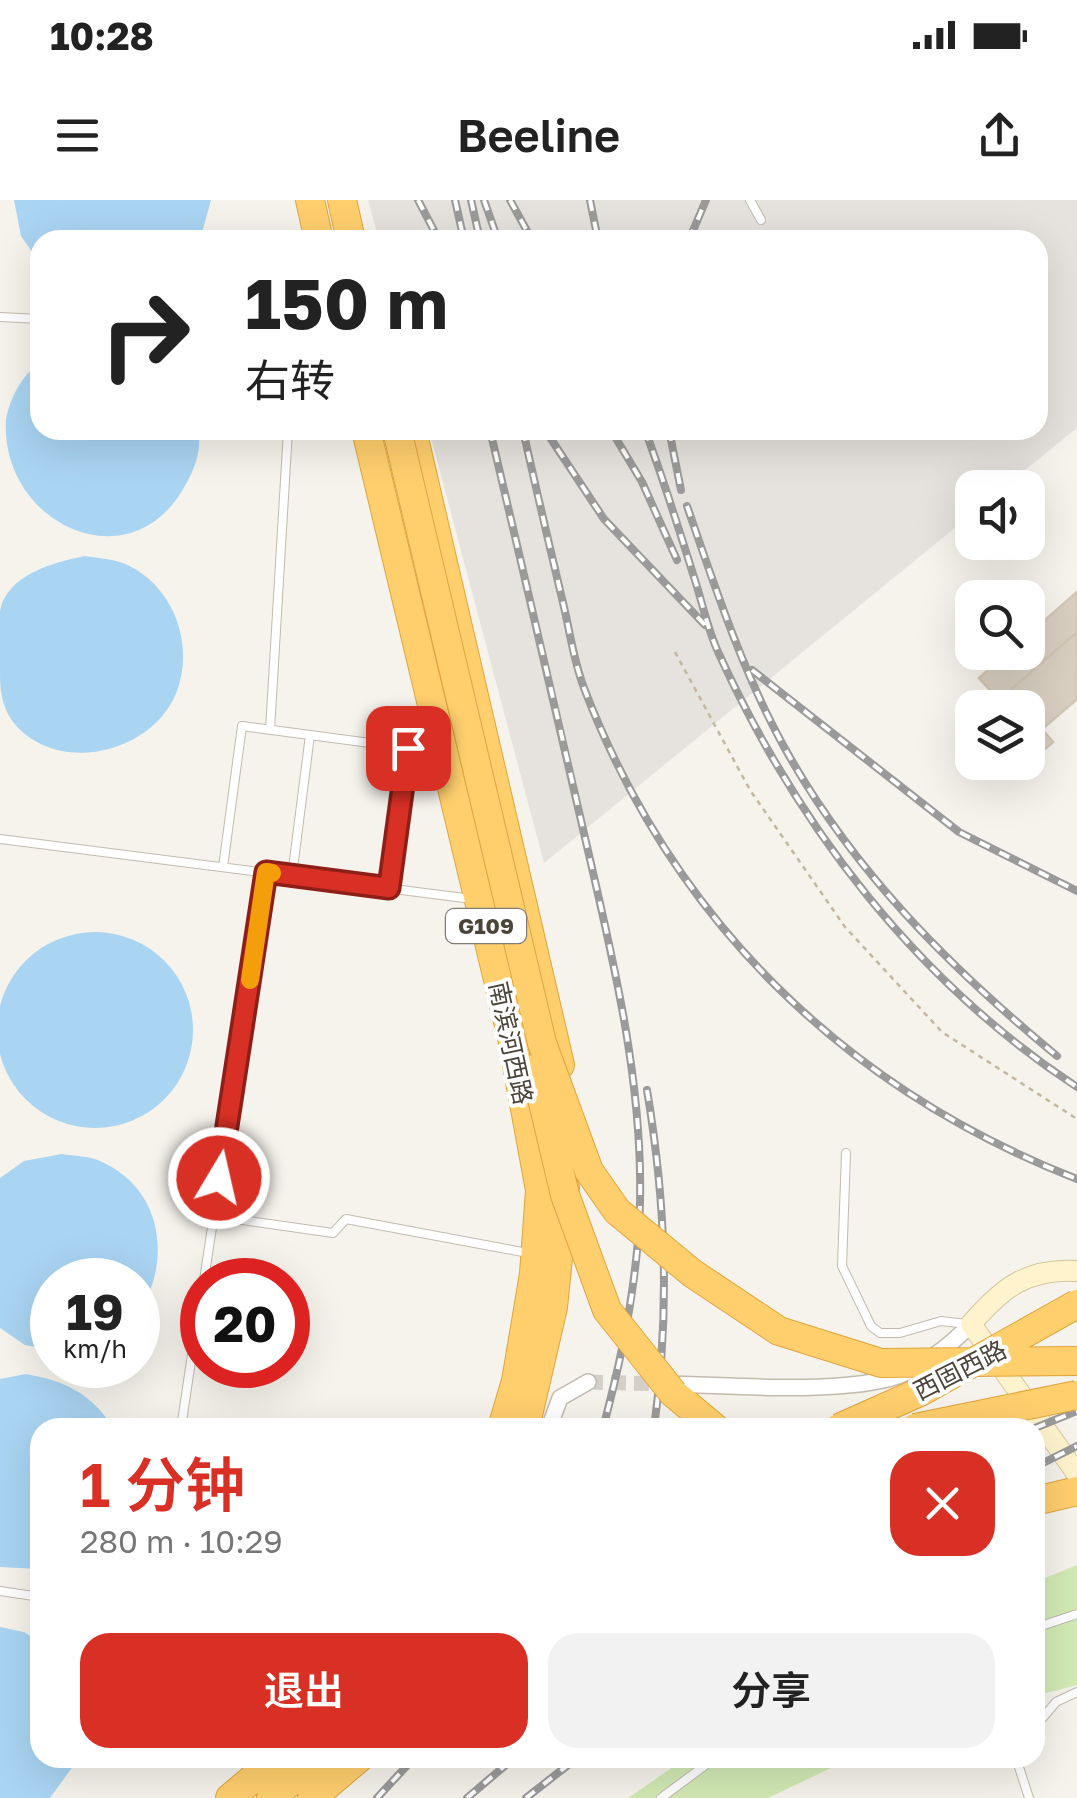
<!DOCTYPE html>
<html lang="zh">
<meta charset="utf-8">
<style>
body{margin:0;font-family:"Golos Text","Noto Sans SC",sans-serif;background:#f2f2f2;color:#222;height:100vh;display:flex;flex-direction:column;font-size:38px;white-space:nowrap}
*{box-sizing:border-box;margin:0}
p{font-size:32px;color:#767676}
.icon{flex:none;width:55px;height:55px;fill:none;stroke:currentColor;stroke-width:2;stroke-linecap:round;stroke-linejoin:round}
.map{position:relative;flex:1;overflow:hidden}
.details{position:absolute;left:30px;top:1218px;width:1015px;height:350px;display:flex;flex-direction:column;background:#fff;border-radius:30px;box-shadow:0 10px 40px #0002}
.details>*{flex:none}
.hud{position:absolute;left:30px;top:30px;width:1018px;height:210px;border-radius:30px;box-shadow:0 10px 40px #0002;background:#fff;color:#222;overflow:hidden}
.controls{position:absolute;left:955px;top:270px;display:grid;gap:20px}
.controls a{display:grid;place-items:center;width:90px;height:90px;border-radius:20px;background:#fff;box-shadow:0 10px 40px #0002;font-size:50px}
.speed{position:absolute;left:30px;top:1058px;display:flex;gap:20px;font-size:50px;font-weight:700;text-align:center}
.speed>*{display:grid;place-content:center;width:130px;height:130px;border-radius:50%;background:#fff;box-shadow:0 10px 40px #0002;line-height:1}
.speed small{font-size:25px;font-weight:400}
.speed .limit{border:15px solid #d22;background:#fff;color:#111}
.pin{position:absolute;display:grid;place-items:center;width:85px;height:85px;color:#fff;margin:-42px;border-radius:20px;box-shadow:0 5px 15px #0006}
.me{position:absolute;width:110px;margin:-55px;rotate:9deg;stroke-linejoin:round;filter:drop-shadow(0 0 8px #0008)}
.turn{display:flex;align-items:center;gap:35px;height:210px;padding:0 50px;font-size:45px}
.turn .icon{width:130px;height:130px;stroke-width:2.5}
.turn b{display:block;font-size:70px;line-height:85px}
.round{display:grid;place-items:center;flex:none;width:105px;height:105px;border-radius:30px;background:#f2f2f2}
.headline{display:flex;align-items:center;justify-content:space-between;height:170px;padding:0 50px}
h1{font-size:60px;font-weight:600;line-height:75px;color:#d93025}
.button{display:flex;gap:20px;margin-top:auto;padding:20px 50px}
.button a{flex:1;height:115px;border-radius:30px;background:#d93025;color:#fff;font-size:40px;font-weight:600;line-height:115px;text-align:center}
.button a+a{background:#f2f2f2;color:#222}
.status{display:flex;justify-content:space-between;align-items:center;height:70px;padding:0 50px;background:#fff;direction:ltr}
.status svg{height:28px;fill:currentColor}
header{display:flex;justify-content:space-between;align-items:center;height:130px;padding:0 50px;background:#fff;font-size:45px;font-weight:600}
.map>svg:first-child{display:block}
</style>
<div class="status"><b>10:28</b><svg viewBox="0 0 49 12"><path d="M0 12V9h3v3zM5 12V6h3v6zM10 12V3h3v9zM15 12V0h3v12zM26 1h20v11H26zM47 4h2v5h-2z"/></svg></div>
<header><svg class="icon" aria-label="menu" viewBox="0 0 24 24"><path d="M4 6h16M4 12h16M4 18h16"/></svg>Beeline<svg class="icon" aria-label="share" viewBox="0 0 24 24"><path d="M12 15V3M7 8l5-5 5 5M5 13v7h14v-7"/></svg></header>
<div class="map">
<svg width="1077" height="1598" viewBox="0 0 1077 1598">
<rect width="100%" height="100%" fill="#f6f3ec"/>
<path fill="#e6e2dd" d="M368,0H1077V228L1004,287L972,288V314L544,663L429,230H1038V40H379Z"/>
<path fill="#d2eab5" d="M1077,1365V1485L1035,1496V1382Z
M686,1558H852L768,1598H628Z"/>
<path fill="#a9d4f2" d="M14,0H211L200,40H40V63L21,36Z
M40,163V230H198C203,252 192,276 180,294C123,382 0,320 6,220C10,198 21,176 40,163Z
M85,356C97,358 112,359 123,363C172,383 195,442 177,491C154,553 57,577 13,522C0,503 0,488 0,465C0,448 0,427 0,411C7,374 55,362 85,356Z
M-3 830a98 98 0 1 1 196 0a98 98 0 1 1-196 0Z
M62,954C74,956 89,956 100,961C164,989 172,1062 138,1114V1080H52V1150L25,1145L0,1128V978L24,961Z
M26,1174C66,1181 90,1193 113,1227L40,1228V1369L0,1367V1179Z
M0,1427L24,1432L40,1442V1558H79L50,1598H0Z"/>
<path fill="#d8cfc1" stroke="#d3c7b4" stroke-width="2.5" d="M1077,392V432L999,500L979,478L1008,452H1028V435Z
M1077,432V499L1032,538L1028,533V508H1005L999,500Z
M1043,530L1053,542L1037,556L1028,544Z"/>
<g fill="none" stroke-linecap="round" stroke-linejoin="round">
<path stroke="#d4d0c8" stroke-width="15" stroke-dasharray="15 8" stroke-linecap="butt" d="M588,1182L664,1184"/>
<g stroke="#c2bbae" stroke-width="10">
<path id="lane" d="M750,0L761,20
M0,117L40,119
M270,530L288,230
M0,639L472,699
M223,667L242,526L408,548L389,688
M292,676L310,535
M846,953L842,1066L871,1126L880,1133H900L941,1121L967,1124
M214,1016L333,1033L346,1019L528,1053
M204,1080L266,672
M181,1228L202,1088
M0,1391L40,1397
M1035,1428L1077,1414
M1035,1527L1056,1502L1077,1492
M1016,1558L1029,1598
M661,1598L715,1558"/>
</g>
<g stroke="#c2bbae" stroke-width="18">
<path id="street" d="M664,1184C731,1185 823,1194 888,1179C917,1172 951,1145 971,1124
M549,1228L560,1198L588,1182"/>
</g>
<g stroke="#d6c79b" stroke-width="22">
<path id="secondary" d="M1077,1071C1027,1068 1002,1088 971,1124L1077,1274"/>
</g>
<g stroke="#e0a43c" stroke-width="30">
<path id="highway" d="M310,0L319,40
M342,0L351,40
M366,230L512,838L540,990L534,1074L516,1181L502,1228
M412,230L560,865
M673,1193L715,1228
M525,1228L553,1107L565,988
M1035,1301L1077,1291
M230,1598L277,1558
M271,1598L319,1558
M312,1598L359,1558"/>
</g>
<path stroke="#c4b79f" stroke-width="2.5" stroke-dasharray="5 5" stroke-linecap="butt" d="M675,452L750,590L845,727L942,832L1077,919"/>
<use href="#lane" stroke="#fff" stroke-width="8"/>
<use href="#street" stroke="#fff" stroke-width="15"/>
<use href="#secondary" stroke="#fff3cd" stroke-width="20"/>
<use href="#highway" stroke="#ffcf6e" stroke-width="28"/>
<g stroke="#9a9a9a" stroke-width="8">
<path id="rail" d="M418,0L439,40
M455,0L464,40
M471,0L480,40
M484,0L498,40
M510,0L532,40
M590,0L598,40
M689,40L706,0
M490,230C521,363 553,496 583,629C611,751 643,877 640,1003C638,1080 623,1154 603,1228
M523,230C536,289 550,348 564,407C570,433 574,462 584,488C673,721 846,889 1077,979
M545,230L604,319L705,425
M611,230L642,282L677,360
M645,230C663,278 678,326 693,374C702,400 707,429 719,454C798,627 917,782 1077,887
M669,230L681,290
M687,306C715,387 742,470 783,545C851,669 949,767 1057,856
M752,470L959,632L1077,691
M647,890C666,1004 670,1112 654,1228
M1035,1228L1077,1211
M1035,1267L1077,1246
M377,1598L414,1558
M467,1598L514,1558
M526,1598L577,1558"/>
</g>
<use href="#rail" stroke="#fff" stroke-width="4" stroke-dasharray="11" stroke-linecap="butt"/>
<g stroke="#e0a43c" stroke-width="30" stroke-linecap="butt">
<path id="highway-bridge" d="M397,230L542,843L589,971L617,1011L692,1073L779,1131L881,1163L1077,1161
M535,869L565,995L607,1110L673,1193
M839,1228L922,1191L1077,1104
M915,1228L1077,1195"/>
</g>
<use href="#highway-bridge" stroke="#ffcf6e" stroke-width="28"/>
</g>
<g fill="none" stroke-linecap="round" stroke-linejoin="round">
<g stroke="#8d1f18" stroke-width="25">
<path id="route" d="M219,978L266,672L389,688L408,548"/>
</g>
<use href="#route" stroke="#d93025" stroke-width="18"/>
<path stroke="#f59e0b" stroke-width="18" d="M250,780L266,672L272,673"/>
</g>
<g text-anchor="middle" stroke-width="8" stroke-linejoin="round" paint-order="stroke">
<rect fill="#fff" stroke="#817c74" stroke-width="2.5" x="446" y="709" width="80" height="34" rx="8"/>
<g font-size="22" font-weight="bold" fill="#4b4439">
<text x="486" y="734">G109</text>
</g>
<g font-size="25" fill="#4b4439" stroke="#fff">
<text transform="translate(511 843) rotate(78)" y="9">南滨河西路</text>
<text transform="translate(960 1170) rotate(-27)" y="9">西固西路</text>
</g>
</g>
</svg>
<div class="controls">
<a><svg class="icon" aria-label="sound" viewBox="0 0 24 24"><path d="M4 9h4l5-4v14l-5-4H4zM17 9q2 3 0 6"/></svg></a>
<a><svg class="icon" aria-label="search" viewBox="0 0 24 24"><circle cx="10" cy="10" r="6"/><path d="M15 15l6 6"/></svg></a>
<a><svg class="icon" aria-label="layers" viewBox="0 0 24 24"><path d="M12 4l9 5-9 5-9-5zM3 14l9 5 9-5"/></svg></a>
</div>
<div class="speed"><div>19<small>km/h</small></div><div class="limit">20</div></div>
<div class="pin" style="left:408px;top:548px;background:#d93025"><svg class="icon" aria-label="arrive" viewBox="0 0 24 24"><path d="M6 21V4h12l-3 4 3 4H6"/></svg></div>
<svg class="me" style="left:219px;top:978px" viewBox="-20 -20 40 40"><circle r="17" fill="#d93025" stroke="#fff" stroke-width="3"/><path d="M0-11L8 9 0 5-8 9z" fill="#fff"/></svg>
<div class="hud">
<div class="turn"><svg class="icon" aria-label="right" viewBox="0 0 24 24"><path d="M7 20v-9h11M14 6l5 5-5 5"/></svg><div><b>150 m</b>右转</div></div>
</div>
<section class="details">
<div class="headline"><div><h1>1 分钟</h1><p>280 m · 10:29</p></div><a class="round" style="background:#d93025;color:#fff"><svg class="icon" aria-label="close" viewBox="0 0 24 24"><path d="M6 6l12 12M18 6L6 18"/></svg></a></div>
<div class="button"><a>退出</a><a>分享</a></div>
</section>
</div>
